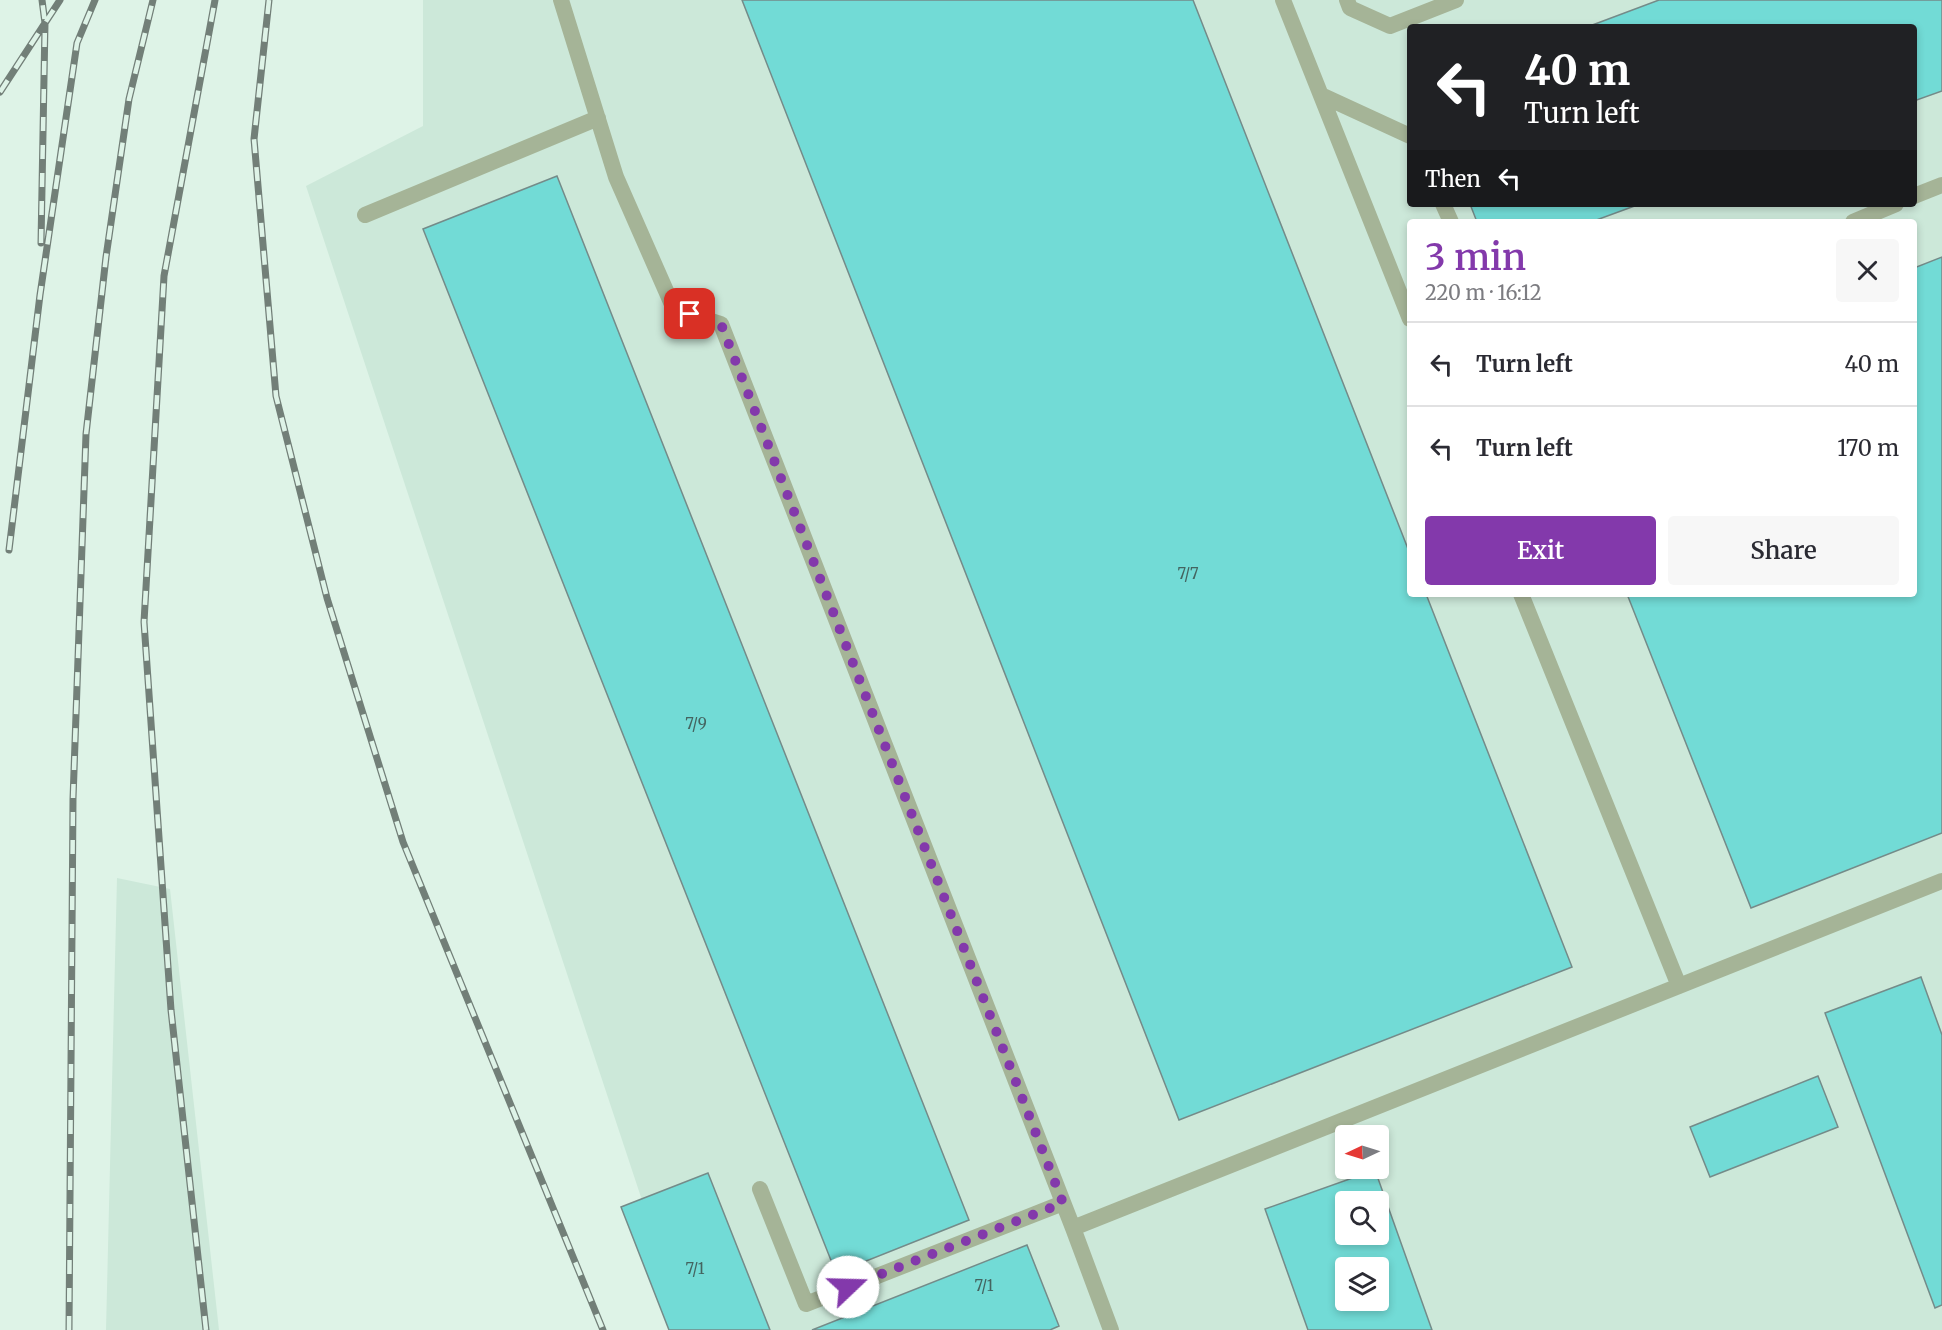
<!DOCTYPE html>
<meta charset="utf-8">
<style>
body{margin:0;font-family:Merriweather,serif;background:#f7f7f7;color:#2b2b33;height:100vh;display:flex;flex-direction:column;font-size:22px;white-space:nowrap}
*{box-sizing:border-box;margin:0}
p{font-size:20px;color:#7c7c81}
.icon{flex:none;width:33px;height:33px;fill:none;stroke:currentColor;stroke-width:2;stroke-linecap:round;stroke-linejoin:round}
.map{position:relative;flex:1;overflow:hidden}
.side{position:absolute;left:1407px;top:219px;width:510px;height:378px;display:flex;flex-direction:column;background:#fff;border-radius:6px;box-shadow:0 3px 9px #0003}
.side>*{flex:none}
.guide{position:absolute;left:1407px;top:24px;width:510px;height:183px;border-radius:6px;box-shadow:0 3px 9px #0003;background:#202124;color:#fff;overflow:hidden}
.needle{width:39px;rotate:266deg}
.buttons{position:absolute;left:1335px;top:1125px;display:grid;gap:12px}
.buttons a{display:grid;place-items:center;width:54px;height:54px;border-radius:6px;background:#fff;box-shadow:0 3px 9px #0003;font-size:30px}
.pin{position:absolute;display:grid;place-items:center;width:51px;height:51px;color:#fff;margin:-26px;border-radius:12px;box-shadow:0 3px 9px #0006}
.me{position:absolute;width:66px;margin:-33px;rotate:69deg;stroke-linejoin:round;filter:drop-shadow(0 0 4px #0008)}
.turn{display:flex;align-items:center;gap:21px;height:126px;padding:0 18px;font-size:27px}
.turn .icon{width:78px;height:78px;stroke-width:2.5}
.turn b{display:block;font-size:42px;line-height:51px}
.then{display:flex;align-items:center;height:57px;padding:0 18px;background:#0003;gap:12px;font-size:22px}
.round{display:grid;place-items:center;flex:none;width:63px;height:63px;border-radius:6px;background:#f7f7f7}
.head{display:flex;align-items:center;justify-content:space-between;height:102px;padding:0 18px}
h1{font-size:36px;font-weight:600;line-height:45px;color:#8339ab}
.cta{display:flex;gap:12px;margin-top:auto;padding:12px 18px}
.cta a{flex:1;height:69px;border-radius:6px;background:#8339ab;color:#fff;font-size:24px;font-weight:600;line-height:69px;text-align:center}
.cta a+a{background:#f7f7f7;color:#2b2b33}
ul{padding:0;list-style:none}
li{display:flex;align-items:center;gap:18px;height:84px;padding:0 18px;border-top:2px solid #e1e1e2}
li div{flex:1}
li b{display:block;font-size:22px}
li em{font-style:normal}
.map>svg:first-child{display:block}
</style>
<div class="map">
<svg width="1942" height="1330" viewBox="0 0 1942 1330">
<rect width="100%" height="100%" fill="#def3e7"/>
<path fill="#cce8d9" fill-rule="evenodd" d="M423,0H1942V1330H685L306,186L423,126ZM1410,27H1914V204H1410ZM1410,222H1914V594H1410ZM1346,1136H1378V1168H1346ZM1346,1202H1378V1234H1346ZM1346,1268H1378V1300H1346Z
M117,878L170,889L219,1330H106Z"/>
<path fill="#72dbd6" stroke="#748b89" stroke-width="1.5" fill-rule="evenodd" d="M742,0H1193L1410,554V594H1426L1572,967L1179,1120Z
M1659,0H1942V91L1914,101V27H1587Z
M557,176L969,1220L836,1273L423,229Z
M1470,204H1640L1591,222H1477Z
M1942,257V833L1751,908L1627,594H1914V268Z
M1921,977L1942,1035V1305L1935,1308L1825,1013Z
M1818,1076L1838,1127L1710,1177L1690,1127Z
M1375,1170L1432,1330H1308L1265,1209ZM1346,1202H1378V1234H1346ZM1346,1268H1378V1300H1346Z
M708,1173L770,1330H669L621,1207Z
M1027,1245L1059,1326L1050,1330H812Z"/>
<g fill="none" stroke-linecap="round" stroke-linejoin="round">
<path stroke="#a5b497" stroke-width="16" d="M561,0L616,177L674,309L721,324L1073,1228L1111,1330
M1283,0L1410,319
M1347,0L1350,8L1390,26L1456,0
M1321,95L1410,136
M1914,196L1942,185
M1443,204L1451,222
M365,215L598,118
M1853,222L1896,204
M1521,594L1679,986
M760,1189L806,1304L1063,1203
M1073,1228L1942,881"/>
<g stroke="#727f78" stroke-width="7">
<path id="rail" d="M269,0L254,139L276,396L327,598L403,842L603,1330
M0,92L60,0
M41,243L45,23L42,0
M9,550L40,295L77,43L95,0
M69,1330L73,799L86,434L106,257L129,99L153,0
M206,1330L171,1010L144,622L164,276L215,0"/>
</g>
<use href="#rail" stroke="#def3e7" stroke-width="4.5" stroke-dasharray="14" stroke-linecap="butt"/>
</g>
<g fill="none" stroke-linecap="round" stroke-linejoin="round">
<path stroke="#8339ab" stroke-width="10" stroke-dasharray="0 18" d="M690,314L721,324L1063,1203L848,1287"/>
</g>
<g text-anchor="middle" stroke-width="4.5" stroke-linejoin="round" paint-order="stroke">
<g font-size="15" fill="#446460">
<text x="1188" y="579">7/7</text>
<text x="696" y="729">7/9</text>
<text x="695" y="1274">7/1</text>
<text x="984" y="1291">7/1</text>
</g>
</g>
</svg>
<div class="buttons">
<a><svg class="needle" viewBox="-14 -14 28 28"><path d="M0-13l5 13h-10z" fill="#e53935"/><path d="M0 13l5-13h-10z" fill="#7c7c81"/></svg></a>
<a><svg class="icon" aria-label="search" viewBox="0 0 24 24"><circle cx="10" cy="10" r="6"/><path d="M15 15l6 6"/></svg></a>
<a><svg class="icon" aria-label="layers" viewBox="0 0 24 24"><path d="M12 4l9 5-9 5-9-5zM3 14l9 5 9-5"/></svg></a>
</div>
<div class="pin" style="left:690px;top:314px;background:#d93025"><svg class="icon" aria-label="arrive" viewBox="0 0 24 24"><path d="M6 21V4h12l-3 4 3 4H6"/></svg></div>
<svg class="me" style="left:848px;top:1287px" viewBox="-20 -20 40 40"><circle r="19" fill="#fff"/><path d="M0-13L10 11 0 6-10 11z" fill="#8339ab"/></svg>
<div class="guide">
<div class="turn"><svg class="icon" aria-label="left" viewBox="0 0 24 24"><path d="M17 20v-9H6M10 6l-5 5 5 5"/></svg><div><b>40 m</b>Turn left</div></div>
<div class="then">Then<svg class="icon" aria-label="left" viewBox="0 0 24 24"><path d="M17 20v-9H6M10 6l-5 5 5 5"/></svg></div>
</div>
<section class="side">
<div class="head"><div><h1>3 min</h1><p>220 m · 16:12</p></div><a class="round"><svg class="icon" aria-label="close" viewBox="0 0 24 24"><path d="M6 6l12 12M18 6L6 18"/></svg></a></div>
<ul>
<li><svg class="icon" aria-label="left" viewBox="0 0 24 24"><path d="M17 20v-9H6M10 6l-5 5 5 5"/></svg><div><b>Turn left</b></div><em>40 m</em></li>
<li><svg class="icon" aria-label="left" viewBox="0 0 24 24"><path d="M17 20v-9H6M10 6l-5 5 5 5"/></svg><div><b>Turn left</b></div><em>170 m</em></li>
</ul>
<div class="cta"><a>Exit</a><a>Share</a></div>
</section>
</div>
